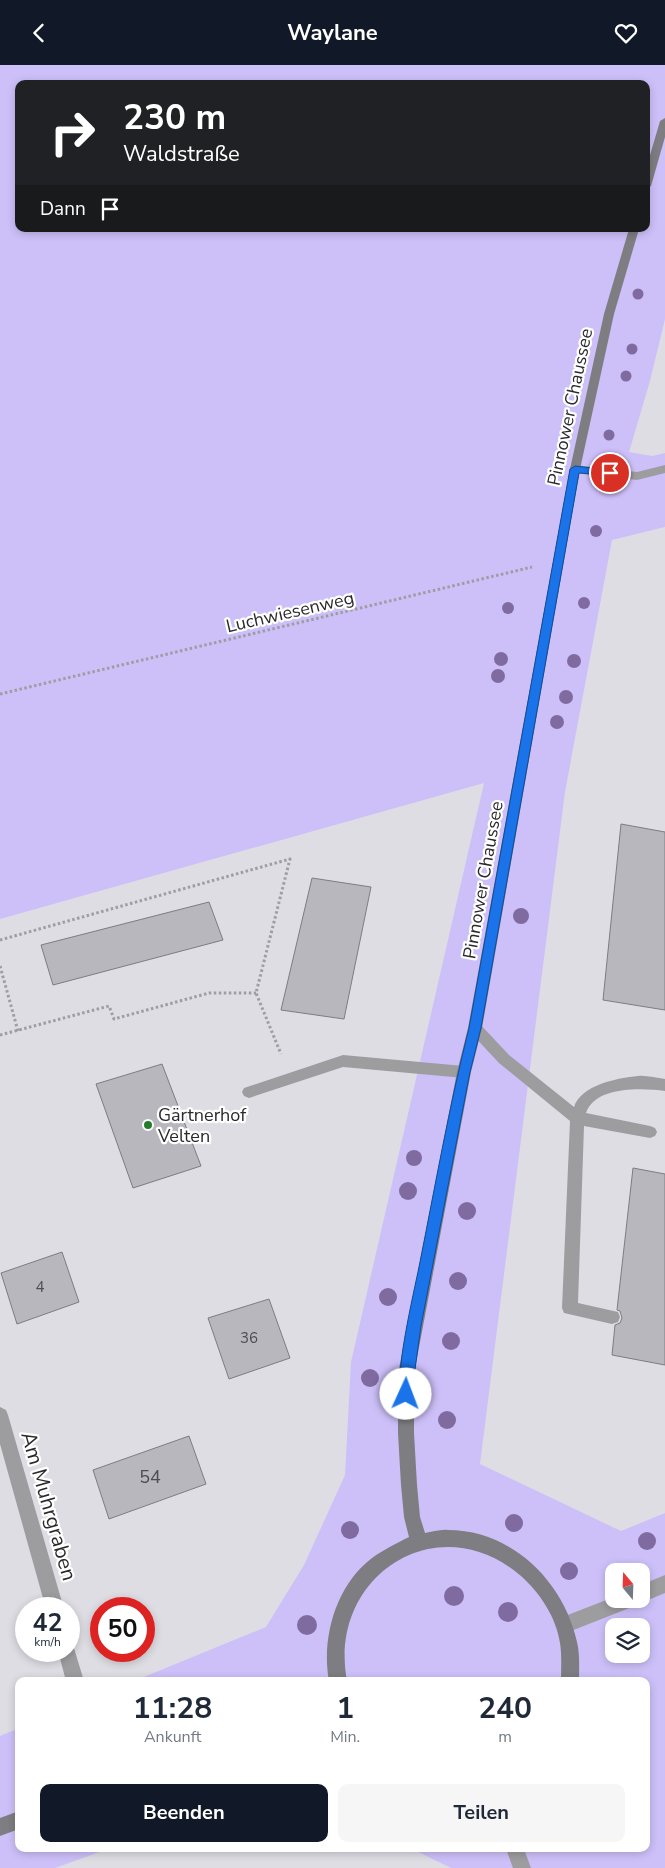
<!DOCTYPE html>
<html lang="de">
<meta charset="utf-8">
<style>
body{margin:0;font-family:"Nunito Sans",sans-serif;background:#f6f6f7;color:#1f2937;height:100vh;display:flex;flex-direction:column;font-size:19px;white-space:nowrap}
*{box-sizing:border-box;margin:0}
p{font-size:16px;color:#747a83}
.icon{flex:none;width:28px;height:28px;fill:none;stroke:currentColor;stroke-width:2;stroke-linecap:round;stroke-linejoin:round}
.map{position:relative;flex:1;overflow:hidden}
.side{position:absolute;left:15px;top:1612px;width:635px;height:175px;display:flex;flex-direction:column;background:#fff;border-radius:10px;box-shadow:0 2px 8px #0003}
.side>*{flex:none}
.hud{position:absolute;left:15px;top:15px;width:635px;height:152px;border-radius:10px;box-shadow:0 2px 8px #0003;background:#202124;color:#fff;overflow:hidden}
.needle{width:32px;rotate:341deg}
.fabs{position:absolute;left:605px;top:1498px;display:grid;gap:10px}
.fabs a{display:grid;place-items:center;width:45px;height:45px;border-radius:10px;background:#fff;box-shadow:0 2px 8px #0003;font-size:25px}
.speed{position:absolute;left:15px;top:1532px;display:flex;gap:10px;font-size:25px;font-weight:700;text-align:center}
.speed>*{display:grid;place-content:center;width:65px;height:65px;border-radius:50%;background:#fff;box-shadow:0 2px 8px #0003;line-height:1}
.speed small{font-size:12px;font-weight:400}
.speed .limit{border:8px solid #d22;background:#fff;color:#111}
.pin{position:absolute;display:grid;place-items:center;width:42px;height:42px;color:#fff;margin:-21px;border:2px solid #fff;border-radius:50%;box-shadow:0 1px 5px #0007}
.me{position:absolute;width:55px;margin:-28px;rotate:2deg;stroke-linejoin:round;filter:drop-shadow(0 0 4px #0008)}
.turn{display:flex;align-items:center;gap:18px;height:105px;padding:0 25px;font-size:22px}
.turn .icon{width:65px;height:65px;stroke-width:2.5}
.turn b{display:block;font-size:35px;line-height:42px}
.then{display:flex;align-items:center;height:48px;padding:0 25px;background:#0003;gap:10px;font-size:19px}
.eta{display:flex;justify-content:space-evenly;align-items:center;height:85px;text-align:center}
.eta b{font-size:30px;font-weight:700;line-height:35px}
.primary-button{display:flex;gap:10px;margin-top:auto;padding:10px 25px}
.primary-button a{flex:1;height:58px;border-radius:10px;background:#111827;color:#fff;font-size:20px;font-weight:700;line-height:58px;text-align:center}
.primary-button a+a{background:#f6f6f7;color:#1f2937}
header{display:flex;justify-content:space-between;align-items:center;height:65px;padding:0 25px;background:#111827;color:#fff;font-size:22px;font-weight:700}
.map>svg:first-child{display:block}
</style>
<header><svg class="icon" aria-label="back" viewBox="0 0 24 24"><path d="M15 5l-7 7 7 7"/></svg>Waylane<svg class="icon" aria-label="heart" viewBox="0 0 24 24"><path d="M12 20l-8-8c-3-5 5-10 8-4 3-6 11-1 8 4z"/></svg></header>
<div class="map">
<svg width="665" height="1803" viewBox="0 0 665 1803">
<rect width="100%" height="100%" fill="#dedde4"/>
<path fill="#cdc0f9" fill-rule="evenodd" d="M0,0H665V254L650,316L629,387L652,391L665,388V462L612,475L565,727L480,1399L621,1466L665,1448V1803H451L412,1784H646V1616H134L266,1562L304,1500L345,1410L351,1297L484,718L0,854ZM19,19H646V164H19ZM614,1506H641V1534H614ZM614,1561H641V1589H614Z
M19,1663V1784H108L55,1803H0V1671Z"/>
<path fill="#b8b7be" stroke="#7d7c82" d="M621,759L665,767V945L603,935Z
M312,813L371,822L344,954L281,945Z
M209,837L223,875L53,920L41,880Z
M162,999L201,1101L133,1123L96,1019Z
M633,1103L665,1109V1300L612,1290L615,1260L620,1258L622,1253L620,1246L617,1245Z
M62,1187L79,1237L17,1259L1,1208Z
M269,1234L290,1293L229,1314L208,1253Z
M189,1371L206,1419L109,1454L93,1405Z"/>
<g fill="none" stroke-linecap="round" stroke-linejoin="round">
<path stroke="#9d9da2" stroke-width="3" stroke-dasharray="2.5 2.5" stroke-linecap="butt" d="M0,629L532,502
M0,875L290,794L256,928L281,989
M0,901L18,966
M0,970L109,941L114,954L209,928H256"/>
<path fill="#9d9da0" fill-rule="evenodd" d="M475,957L480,959L509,990L574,1042C581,1020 617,1013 638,1011C646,1010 656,1013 665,1014V1026C642,1023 595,1021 586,1048L650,1061L655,1063L657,1067L655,1071L650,1073L584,1061L578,1238L618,1247L620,1252L618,1257L612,1259L564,1248L562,1243L570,1056L499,998L470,967L468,963L470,959Z
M343,990L464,1001L469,1003L471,1007L469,1011L464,1013L343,1002L249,1033L244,1031L242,1027L244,1023Z"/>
<path fill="#9d9da0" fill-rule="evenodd" d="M575,400L637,407L665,400V408L637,415L571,407L570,404L571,401Z
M0,1342L6,1345L8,1350L64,1544H46L0,1379Z
M665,1510V1528L641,1538L639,1537L637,1540L566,1568L560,1565L557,1559L560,1553L614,1532V1534H641V1520Z
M69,1578L73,1580L84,1616H66L58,1586H69Z"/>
<path fill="#9d9da0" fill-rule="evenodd" d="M506,1784H524L531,1803H513Z"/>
<path fill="#7e7d81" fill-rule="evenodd" d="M665,53V72L651,121L646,124V104L660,56Z
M629,164H639L614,249L580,404L482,963L471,1007L414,1309V1368L417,1420L420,1452L425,1468C432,1467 441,1464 448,1465C512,1465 564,1517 577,1577C580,1589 579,1604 579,1616H561C561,1604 562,1590 560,1578C556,1552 540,1528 521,1511C438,1439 327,1511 347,1616H329C321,1573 336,1520 372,1493C383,1485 397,1478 409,1472L404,1452L401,1420L398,1368V1309L457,1007L468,963L570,404L604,249Z
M19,1746V1764L0,1771V1753Z"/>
</g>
<g fill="#806ba1">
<circle cx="638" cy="229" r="5.5"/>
<circle cx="632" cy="284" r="5.5"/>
<circle cx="626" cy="311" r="5.5"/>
<circle cx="609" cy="370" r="5.5"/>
<circle cx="596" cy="466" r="6"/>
<circle cx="584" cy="538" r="6"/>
<circle cx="508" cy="543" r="6"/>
<circle cx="501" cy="594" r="7"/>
<circle cx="574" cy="596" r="7"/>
<circle cx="498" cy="611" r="7"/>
<circle cx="566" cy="632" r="7"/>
<circle cx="557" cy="657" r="7"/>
<circle cx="521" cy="851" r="8"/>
<circle cx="414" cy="1093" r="8"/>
<circle cx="408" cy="1126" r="9"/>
<circle cx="467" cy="1146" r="9"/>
<circle cx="458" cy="1216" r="9"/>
<circle cx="388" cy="1232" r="9"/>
<circle cx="451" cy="1276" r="9"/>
<circle cx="370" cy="1313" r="9"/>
<circle cx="447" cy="1355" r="9"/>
<circle cx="514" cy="1458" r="9"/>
<circle cx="350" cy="1465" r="9"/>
<circle cx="647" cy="1476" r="9"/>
<circle cx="569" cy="1506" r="9"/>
<circle cx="454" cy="1531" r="10"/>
<circle cx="508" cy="1547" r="10"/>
<circle cx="307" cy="1560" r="10"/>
</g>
<path fill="#1a73e8" stroke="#114b97" d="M575,401L610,405L614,408L610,411L579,408L481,963L470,1007L421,1261L411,1333L406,1335L402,1333C393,1314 414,1227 419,1202C435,1122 449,1042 469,963L570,404Z"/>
<circle fill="#237c2b" stroke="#fff" stroke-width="2" cx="148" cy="1060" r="5"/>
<g text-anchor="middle" stroke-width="4.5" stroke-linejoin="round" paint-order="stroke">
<g font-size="15" fill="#4e4d50">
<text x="40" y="1227">4</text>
<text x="249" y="1278">36</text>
</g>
<g font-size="18" fill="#2a2a2c" stroke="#fff">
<text transform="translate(570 342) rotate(-78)" y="6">Pinnower Chaussee</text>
<text transform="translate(290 547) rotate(-13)" y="6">Luchwiesenweg</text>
<text transform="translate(483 815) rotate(-80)" y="6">Pinnower Chaussee</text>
</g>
<g font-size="18" fill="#2a2a2c" stroke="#fff" text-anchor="start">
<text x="158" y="1056">Gärtnerhof<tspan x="158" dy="21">Velten</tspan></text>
</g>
<g font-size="18" fill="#4e4d50">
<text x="150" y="1418">54</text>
</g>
<g font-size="21" fill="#2a2a2c" stroke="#fff">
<text transform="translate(49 1441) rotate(74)" y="7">Am Muhrgraben</text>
</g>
</g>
</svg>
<div class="fabs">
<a><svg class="needle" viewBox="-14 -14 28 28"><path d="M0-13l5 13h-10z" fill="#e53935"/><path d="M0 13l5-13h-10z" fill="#747a83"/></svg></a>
<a><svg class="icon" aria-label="layers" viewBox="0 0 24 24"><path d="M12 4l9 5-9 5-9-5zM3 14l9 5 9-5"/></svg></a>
</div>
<div class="speed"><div>42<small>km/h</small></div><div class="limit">50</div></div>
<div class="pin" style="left:610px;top:408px;background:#d93025"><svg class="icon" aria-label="arrive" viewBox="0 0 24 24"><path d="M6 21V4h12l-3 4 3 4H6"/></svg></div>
<svg class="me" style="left:406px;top:1329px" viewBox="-20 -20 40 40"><circle r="19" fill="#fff"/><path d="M0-13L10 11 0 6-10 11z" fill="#1a73e8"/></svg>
<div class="hud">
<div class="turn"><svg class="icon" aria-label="right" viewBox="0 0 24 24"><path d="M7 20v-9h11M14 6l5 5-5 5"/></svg><div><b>230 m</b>Waldstraße</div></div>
<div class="then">Dann<svg class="icon" aria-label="arrive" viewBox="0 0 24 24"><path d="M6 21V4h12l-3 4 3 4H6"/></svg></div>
</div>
<section class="side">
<div class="eta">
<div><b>11:28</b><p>Ankunft</p></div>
<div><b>1</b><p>Min.</p></div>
<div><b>240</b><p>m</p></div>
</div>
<div class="primary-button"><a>Beenden</a><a>Teilen</a></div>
</section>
</div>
